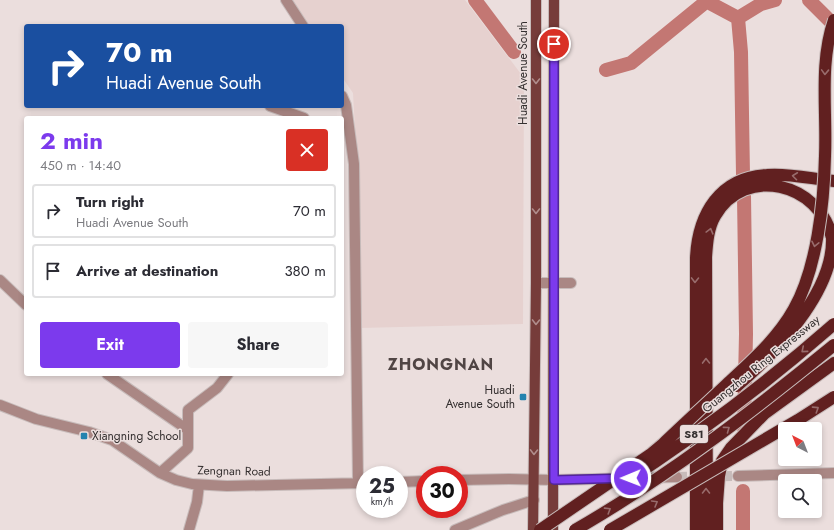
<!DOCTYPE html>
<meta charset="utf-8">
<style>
body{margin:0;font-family:Jost,sans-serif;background:#f7f7f7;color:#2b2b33;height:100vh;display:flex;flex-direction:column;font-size:15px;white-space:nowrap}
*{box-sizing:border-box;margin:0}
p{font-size:13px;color:#7c7c81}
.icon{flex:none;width:22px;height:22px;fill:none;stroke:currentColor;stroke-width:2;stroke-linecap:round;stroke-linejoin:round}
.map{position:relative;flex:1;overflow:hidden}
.details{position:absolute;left:24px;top:116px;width:320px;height:260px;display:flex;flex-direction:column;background:#fff;border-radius:4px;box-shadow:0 2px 6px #0003}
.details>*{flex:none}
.banner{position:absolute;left:24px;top:24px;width:320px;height:84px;border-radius:4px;box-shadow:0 2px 6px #0003;background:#1a4fa0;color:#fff;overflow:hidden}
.needle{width:26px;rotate:318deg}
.fabs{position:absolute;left:778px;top:422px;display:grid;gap:8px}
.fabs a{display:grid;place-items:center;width:44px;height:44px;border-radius:4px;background:#fff;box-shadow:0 2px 6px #0003;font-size:20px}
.speed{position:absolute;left:356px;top:466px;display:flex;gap:8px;font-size:20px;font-weight:700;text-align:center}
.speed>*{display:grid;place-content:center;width:52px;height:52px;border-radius:50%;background:#fff;box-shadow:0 2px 6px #0003;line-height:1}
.speed small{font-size:10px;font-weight:400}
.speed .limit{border:6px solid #d22;background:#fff;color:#111}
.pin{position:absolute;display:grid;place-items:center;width:34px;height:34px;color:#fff;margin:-17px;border:2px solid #fff;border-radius:50%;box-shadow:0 1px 4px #0007}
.me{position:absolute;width:44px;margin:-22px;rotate:269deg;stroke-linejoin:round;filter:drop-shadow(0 0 3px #0008)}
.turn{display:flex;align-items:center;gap:14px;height:84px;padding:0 16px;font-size:18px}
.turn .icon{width:52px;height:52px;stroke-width:2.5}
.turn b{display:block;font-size:28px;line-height:34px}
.round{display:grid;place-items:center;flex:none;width:42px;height:42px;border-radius:4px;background:#f7f7f7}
.summary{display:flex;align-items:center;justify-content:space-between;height:68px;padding:0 16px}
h1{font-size:24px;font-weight:700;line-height:30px;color:#7c3aed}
.cta{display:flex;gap:8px;margin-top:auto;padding:8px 16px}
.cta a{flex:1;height:46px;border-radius:4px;background:#7c3aed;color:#fff;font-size:16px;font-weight:700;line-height:46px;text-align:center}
.cta a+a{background:#f7f7f7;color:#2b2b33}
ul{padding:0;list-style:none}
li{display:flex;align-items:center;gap:12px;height:54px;margin:0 8px 6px;padding:0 8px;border:2px solid #e1e1e2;border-radius:4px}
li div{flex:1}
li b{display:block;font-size:15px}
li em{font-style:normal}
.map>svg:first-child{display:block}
</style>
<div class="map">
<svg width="834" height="530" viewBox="0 0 834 530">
<rect width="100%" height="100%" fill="#ebdedd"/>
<path fill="#e6d1cf" d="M292,0H465L524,78L523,324L360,328L358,184L353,93L342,77V26H308Z"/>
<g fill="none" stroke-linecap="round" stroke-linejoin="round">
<path stroke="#c37773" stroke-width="14" d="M475,0L514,52
M809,0L834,25
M708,2L738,18L761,4L775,0
M738,18L741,52L743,175
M606,70L631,63L708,0
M744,196L746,334L744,428
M743,491V530"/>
<path stroke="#c7bbba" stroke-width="10" stroke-dasharray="10 5" stroke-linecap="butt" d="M677,477L738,476"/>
<g stroke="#c7bbba" stroke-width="12">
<path id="minor" d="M286,0L303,26
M342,96L346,105L354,164L358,483
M270,106L304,118
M0,280L26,305
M536,283H571
M107,374L188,430
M0,405L36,419L89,432L112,440L160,473L176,480L192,484L227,486L365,483
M160,473L188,448V410L217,388L228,374
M738,476L834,473
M459,480L509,479L554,480L677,477
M399,482L425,481
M189,530L197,502L199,485
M455,530L503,510L534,500"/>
</g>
<g stroke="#c7bbba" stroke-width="12">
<path id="major" d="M533,530L536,283V0
M553,530L554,0"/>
</g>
<g stroke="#c7bbba" stroke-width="14">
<path id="highway" d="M696,530V258C698,214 720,177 767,175C789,173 812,179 834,181
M707,530L706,257C707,243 708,228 715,216C745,164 820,183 832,238
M717,530V503L719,476L722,461L731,448L764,414L834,363"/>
</g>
<use href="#minor" stroke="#aa8784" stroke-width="10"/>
<use href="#major" stroke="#763c3a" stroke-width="10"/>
<use href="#highway" stroke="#612020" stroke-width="12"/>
<g stroke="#c7bbba" stroke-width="14" stroke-linecap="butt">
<path id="highway-bridge" d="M737,386C774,354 834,292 832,238
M651,454L663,444C684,424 706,404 727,384C751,362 778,338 794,309C817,268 824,203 825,156C827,111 819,63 834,20
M619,486C695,437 767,383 834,324
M540,530L657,450
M575,530C667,477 752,412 834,345
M610,530L798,420L834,397"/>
</g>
<use href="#highway-bridge" stroke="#612020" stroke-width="12"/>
</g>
<defs><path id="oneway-chevron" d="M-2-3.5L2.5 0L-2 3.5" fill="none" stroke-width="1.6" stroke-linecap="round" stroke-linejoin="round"/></defs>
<g stroke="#986c6c">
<use href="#oneway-chevron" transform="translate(825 72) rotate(92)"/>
<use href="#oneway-chevron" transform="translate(795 176) rotate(-173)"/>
<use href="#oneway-chevron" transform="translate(710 231) rotate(-75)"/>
<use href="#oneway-chevron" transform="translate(815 244) rotate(102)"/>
<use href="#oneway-chevron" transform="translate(695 280) rotate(91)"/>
<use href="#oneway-chevron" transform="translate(804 350) rotate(140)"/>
<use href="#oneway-chevron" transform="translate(706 361) rotate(-91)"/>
<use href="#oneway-chevron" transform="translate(816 409) rotate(-33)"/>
<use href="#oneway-chevron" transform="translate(727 429) rotate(-36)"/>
<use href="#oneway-chevron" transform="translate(706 491) rotate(-90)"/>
<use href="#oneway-chevron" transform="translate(655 503) rotate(-30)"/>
<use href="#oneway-chevron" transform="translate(608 510) rotate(-32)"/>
</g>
<g stroke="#b08d8c">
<use href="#oneway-chevron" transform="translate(536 81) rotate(90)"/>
<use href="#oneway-chevron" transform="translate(536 211) rotate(90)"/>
<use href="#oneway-chevron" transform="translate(536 322) rotate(91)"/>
<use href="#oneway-chevron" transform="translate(534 452) rotate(91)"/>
</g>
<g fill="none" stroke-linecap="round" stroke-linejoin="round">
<g stroke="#51269a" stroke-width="10">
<path id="route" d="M554,44V480L631,478"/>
</g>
<use href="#route" stroke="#7c3aed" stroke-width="7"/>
</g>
<g fill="#2383af" stroke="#ebdedd" stroke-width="1.5">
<rect x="519" y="393" width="8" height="8" rx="2"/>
<rect x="80" y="432" width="8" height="8" rx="2"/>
</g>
<g text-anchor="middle" stroke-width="3" stroke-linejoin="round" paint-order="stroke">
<rect fill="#ebdedd" stroke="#6c6464" stroke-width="1" x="680" y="425" width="28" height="18" rx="3"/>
<g font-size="11" font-weight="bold" fill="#353030">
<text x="694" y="438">S81</text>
</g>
<g font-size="12" fill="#353030" stroke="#ebdedd">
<text transform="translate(523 73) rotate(-90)" y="4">Huadi Avenue South</text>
<text transform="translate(761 364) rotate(-39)" y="4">Guangzhou Ring Expressway</text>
<text transform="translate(234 471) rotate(1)" y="4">Zengnan Road</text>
</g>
<g font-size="12" fill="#353030" stroke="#ebdedd" text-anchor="end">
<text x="515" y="394">Huadi<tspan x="515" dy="14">Avenue South</tspan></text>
<text x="92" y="440" text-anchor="start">Xiangning School</text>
</g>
<g font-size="16" font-weight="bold" letter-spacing="1" fill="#504544" stroke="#ebdedd">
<text x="441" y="370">ZHONGNAN</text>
</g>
</g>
</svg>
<div class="fabs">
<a><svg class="needle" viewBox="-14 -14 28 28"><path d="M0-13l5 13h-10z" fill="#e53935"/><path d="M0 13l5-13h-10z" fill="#7c7c81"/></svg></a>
<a><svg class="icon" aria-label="search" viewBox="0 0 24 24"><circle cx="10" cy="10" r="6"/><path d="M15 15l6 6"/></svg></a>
</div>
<div class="speed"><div>25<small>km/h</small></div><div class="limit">30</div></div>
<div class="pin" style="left:554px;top:44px;background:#d93025"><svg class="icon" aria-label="arrive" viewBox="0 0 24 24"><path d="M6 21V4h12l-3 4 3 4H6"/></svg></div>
<svg class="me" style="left:631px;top:478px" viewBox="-20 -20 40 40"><circle r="17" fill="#7c3aed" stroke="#fff" stroke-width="3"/><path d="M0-11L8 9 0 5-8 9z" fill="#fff"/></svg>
<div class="banner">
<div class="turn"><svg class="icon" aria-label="right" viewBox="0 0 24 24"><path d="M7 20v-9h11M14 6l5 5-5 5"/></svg><div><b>70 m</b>Huadi Avenue South</div></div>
</div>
<section class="details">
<div class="summary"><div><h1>2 min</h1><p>450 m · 14:40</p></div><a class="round" style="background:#d93025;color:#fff"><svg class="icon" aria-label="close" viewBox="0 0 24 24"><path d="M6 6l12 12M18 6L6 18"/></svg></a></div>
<ul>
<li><svg class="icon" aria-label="right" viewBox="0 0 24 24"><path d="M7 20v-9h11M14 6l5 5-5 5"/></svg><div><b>Turn right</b><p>Huadi Avenue South</p></div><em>70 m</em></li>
<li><svg class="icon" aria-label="arrive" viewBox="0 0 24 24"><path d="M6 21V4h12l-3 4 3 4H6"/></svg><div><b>Arrive at destination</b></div><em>380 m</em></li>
</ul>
<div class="cta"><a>Exit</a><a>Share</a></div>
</section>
</div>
